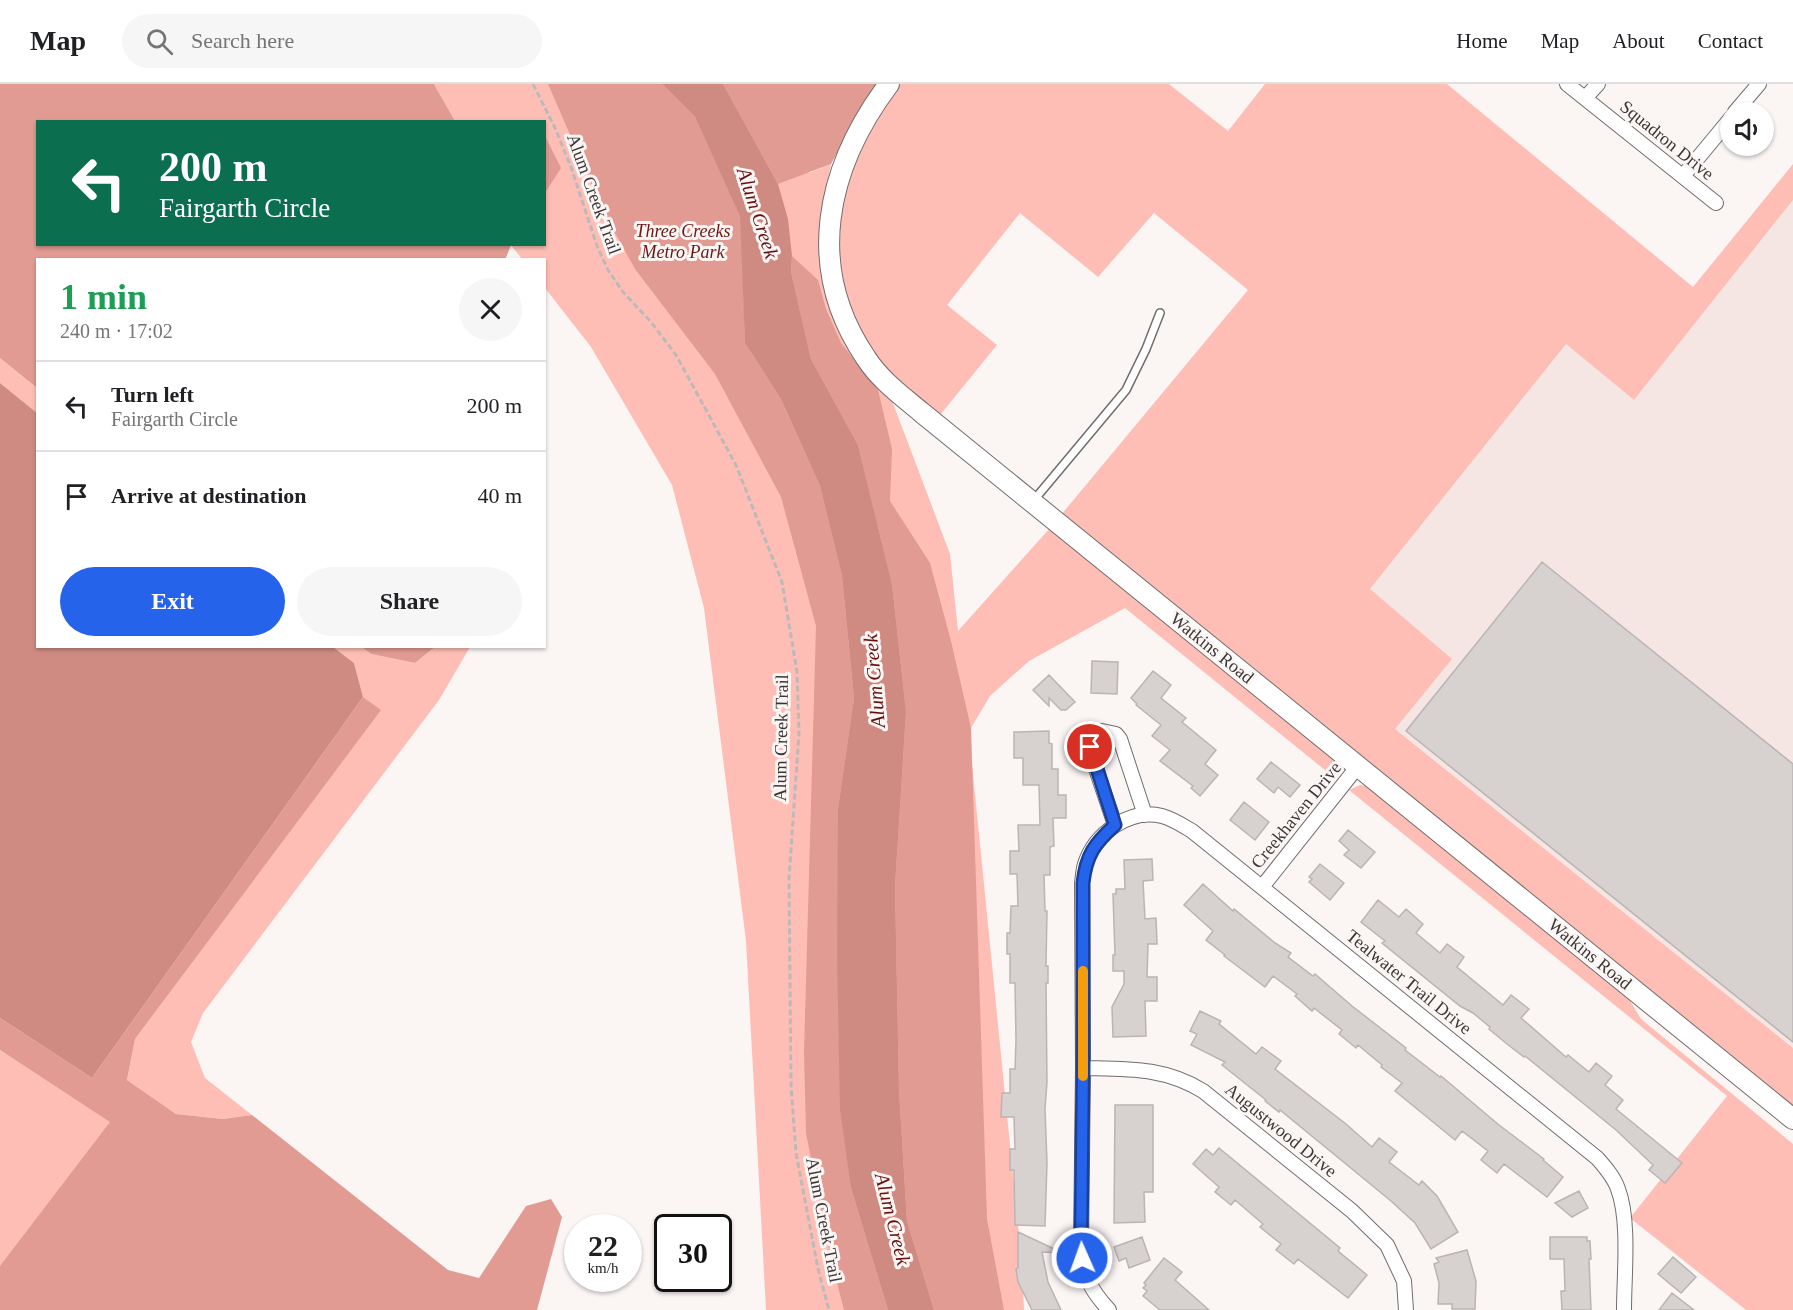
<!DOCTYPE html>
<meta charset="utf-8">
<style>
body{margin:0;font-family:"Times New Roman",serif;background:#f6f6f6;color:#202124;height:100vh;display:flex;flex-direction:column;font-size:22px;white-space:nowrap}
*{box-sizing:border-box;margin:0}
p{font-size:20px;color:#757577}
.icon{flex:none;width:33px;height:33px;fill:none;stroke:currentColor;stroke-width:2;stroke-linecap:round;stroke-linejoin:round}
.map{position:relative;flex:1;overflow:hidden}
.panel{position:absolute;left:36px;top:174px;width:510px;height:390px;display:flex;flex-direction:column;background:#fff;border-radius:0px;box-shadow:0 2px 4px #0004}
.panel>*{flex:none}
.hud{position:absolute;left:36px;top:36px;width:510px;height:126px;border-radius:0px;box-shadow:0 2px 4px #0004;background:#0b6e4f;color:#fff;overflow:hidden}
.buttons{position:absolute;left:1720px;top:18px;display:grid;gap:12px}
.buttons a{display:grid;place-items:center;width:54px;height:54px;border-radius:50%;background:#fff;box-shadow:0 2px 4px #0004;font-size:30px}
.speed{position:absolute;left:564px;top:1130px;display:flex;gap:12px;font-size:30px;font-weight:700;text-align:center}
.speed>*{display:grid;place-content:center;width:78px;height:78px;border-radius:50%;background:#fff;box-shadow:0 2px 4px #0004;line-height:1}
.speed small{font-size:15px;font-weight:400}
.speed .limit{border:3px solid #111;border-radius:9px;background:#fff;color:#111}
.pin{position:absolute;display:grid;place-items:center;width:51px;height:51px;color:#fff;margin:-26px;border:3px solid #fff;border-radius:50%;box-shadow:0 2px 6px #0007}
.me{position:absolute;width:66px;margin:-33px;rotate:358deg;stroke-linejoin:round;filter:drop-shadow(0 0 4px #0008)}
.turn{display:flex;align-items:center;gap:21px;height:126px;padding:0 24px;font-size:27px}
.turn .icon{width:78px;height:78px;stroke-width:2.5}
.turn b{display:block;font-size:42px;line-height:51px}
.round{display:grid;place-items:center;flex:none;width:63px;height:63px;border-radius:32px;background:#f6f6f6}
.head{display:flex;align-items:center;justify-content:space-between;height:102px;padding:0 24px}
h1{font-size:36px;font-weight:700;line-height:45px;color:#1e9e55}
.button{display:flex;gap:12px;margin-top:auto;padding:12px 24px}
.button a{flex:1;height:69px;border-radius:36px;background:#2563eb;color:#fff;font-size:24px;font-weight:700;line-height:69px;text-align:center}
.button a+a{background:#f6f6f6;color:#202124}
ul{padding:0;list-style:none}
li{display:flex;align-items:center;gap:18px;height:90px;padding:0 24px;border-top:2px solid #e0e0e0}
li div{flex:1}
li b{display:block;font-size:22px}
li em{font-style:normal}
header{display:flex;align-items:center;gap:36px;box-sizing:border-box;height:84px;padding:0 30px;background:#fff;border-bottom:2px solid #e0e0e0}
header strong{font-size:28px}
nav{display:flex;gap:33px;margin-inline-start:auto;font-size:21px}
.search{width:420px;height:54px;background:#f6f6f6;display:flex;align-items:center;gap:15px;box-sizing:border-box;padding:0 21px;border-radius:33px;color:#757577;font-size:22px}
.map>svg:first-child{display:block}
</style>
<header>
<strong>Map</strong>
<div class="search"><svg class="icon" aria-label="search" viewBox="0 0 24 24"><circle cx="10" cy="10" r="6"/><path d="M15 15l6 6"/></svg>Search here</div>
<nav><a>Home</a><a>Map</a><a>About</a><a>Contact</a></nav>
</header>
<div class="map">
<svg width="1793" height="1226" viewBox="0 0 1793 1226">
<rect width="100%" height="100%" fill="#fbf5f4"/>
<path fill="#f5e6e4" d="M1793,116V964L1395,645L1370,505L1566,259L1634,316Z"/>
<path fill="#febeb5" d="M434,0H814L809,89L831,80L821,130L838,174C838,162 836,149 837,137C840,87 870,40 900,0H1169L1228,47L1265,0H1447L1693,203L1793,80V116L1634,316L1566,260L1370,505L1452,575L1395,645L1793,964V1025L1061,431L1248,206L1154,129L1098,193L1020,129L947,221L997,261L940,331L890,288L874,269L950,470L958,547L1050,444L1330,669L1338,683L1336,695L1125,524L1029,577L990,612L971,644L967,630L1022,1181L1024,1226H766L746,857L704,524L672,401L591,263L545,204L544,176L522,175L511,161L544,160V38L455,37Z
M0,274L37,304V329L0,299Z
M333,563H362L371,570L415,579L435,563H470L439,616L203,929L191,958L205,994L252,1031L223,1035L176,1030L127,996L135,955L380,626L363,613L354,579Z
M1360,701L1373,703L1623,905L1641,935L1793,1060V1226H1746L1630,1134L1727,1012L1349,706Z
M0,966L77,1016L448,1226H0Z"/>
<path fill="#e19b92" d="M0,0H434L455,37L38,38V160L511,161L505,176H38L37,304L0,274Z
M548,0H662L695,33L741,132L745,259L781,315L820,402L842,492L854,614L838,725L851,1104L888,1226H844L831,1176L806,1049L804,968L816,542L781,413L715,290L635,185L604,129Z
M723,0H880L859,28L831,80L778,100Z
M544,50L561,84L545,109H544Z
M792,172L818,196L826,225L841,259L878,306L892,365L890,417L930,479L951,557L971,644L987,1135L1004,1226H934L907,1137L899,1007L895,802L906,628L892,500L858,361L811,275L791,188Z
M362,563H435L415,579L371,570Z
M363,613L381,626L135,955L127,996L176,1030L223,1035L252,1031L448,1186L479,1194L526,1122L551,1115L562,1133L537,1226H0V1182L110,1038L0,966V934L92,994Z"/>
<path fill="#cf8b82" d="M662,0H723L778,100L788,135L792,172L791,188L811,275L858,361L892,500L906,628L895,802L899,1007L907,1137L934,1226H888L851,1104L840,1025L837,871L838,725L854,614L842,492L820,402L781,315L745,259L740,132L695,33Z
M0,299L37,329L38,562L333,563L354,579L363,613L92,994L0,934Z"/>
<path fill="#d7d1d0" stroke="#bbb4b4" stroke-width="1.5" d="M1542,478L1793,680V958L1406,647Z
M1092,577L1118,578L1117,610L1091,609Z
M1153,587L1171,601L1161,614L1186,634L1182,638L1216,666L1205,680L1218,691L1200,712L1191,704L1193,702L1160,677L1170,666L1152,652L1161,641L1136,621L1137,620L1131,614Z
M1049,591L1075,618L1066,626H1061L1049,614V622L1033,606Z
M1049,647V659L1052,660V685H1058V711H1066V734H1053L1054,762L1050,763V791H1044L1045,827H1047L1046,882H1048V899H1046L1047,998L1045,1025L1047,1079L1045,1142L1015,1141L1014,1086H1010V1065H1015L1014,1033H1001L1002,1009H1010V985H1015L1016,956L1015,899H1010V870H1007V849H1010L1011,822H1018L1017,790H1010V767H1019L1018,741H1040L1039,701H1023V674H1014V648Z
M1271,678L1300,701L1290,713L1278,703L1274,709L1257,695Z
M1244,718L1269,738L1255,756L1230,736Z
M1348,746L1375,768L1361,784L1344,771L1349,766L1339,757Z
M1152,775L1153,796L1143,797L1145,835L1156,834L1157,860H1148L1147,893H1157V917H1145L1146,952L1113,953L1112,923L1124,900V887H1113V871H1115L1113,810H1116V805H1125L1124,776Z
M1320,780L1344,799L1330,816L1309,798L1312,795L1309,793Z
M1203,800L1233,827L1234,825L1275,859L1291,869L1288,873L1313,892L1315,890L1352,922L1406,964L1405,966L1440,993L1441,992L1499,1041L1544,1075L1543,1076L1563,1093L1547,1113L1504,1080L1497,1089L1481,1076L1488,1067L1462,1047L1455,1056L1422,1029L1395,1007L1402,999L1381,983L1382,981L1358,961L1356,964L1339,950L1342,946L1314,924L1312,927L1295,912L1297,910L1273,892L1265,903L1224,872L1225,871L1206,856L1213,847L1184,821Z
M1378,816L1399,833L1406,825L1423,840L1416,849L1440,869L1447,860L1464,873L1457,883L1503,921L1511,911L1529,925L1521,934L1566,973L1568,971L1589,988L1596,979L1612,992L1605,1001L1623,1016L1616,1025L1682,1079L1665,1099L1649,1086L1653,1081L1616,1046L1525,972L1524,973L1507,960L1489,945L1490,943L1473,929L1460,922L1382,859L1385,857L1361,838Z
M1200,927L1221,937L1219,940L1256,970L1262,963L1281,977L1275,985L1346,1040L1372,1063L1379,1054L1397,1068L1389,1078L1419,1101L1422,1097L1437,1112L1458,1148L1431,1165L1415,1139L1391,1117L1280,1026L1279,1028L1265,1017L1266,1016L1222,981L1225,978L1191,961L1197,950L1190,947Z
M1115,1021H1153V1108H1144L1145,1138L1114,1139Z
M1219,1064L1340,1164L1338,1167L1367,1191L1348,1214L1298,1175L1294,1180L1276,1166L1281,1160L1260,1143L1263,1140L1235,1116L1231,1121L1215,1108L1219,1103L1193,1080L1206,1065L1213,1071Z
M1579,1107L1588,1124L1572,1133L1555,1119Z
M1018,1148L1063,1169L1042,1168L1048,1198L1061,1226H1032L1018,1198L1016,1185L1018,1184Z
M1142,1153L1150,1176L1129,1184L1126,1174L1119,1177L1114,1163Z
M1550,1153H1587V1157H1590L1591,1175H1589L1591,1226H1562L1561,1207H1565L1564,1175H1550Z
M1467,1166L1476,1197L1475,1225H1452V1220H1438L1439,1199L1434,1180L1439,1178L1436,1174Z
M1673,1173L1696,1193L1681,1209L1658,1190Z
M1164,1174L1182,1188L1175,1196L1209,1226H1160L1143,1212L1147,1207L1143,1204L1146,1201L1144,1199Z
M1672,1209L1694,1226H1659Z"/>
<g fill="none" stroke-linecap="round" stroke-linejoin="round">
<g stroke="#726d6c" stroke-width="10">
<path id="lane" d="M1034,416L1126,306L1146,265L1160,229"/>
</g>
<g stroke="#726d6c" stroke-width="16">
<path id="street" d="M1567,0L1716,119
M1585,14L1598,0
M1735,28L1759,0
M1683,92L1731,34
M1115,741L1091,670V657L1102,647L1116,650L1120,655L1145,731
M1262,803L1358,682
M1083,984C1128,985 1164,983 1203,1007L1352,1127L1387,1161L1404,1197L1406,1226
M1109,1226C1088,1203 1085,1193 1081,1162L1083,984L1082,799C1083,793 1083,786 1085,780C1095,749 1130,724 1162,732C1173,735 1182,741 1192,747L1597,1074C1605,1083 1614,1093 1618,1105C1630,1137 1624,1191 1624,1226"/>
</g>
<g stroke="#726d6c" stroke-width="22">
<path id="secondary" d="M889,0C826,84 804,183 866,274C880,296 902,312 921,328L1793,1035"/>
</g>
<path stroke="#bdb9b8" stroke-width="3" stroke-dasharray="6 3" stroke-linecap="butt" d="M533,0L555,44L571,83L597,162L608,186L623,208L651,238L676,271L736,381L782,498L797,588L799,649L789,795L791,1001L796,1069L818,1185L829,1226"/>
<use href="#lane" stroke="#fff" stroke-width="7"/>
<use href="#street" stroke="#fff" stroke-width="14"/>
<use href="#secondary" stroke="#fff" stroke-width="20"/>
</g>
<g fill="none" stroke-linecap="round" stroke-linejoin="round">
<g stroke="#184099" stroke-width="15">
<path id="route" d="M1082,1174L1081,1162L1083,984V799C1086,771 1095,759 1115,741L1090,663"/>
</g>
<use href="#route" stroke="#2563eb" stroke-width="10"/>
<path stroke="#f59e0b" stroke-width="10" d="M1083,887V992"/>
</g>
<g text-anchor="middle" stroke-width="6" stroke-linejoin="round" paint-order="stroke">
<g font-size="18" fill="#393737" stroke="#fbf5f4">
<text transform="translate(1667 56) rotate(39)" y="6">Squadron Drive</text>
<text transform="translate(594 110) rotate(70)" y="6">Alum Creek Trail</text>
<text transform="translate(1212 564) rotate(39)" y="6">Watkins Road</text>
<text transform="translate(781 654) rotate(-89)" y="6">Alum Creek Trail</text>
<text transform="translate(1296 731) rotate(-51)" y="6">Creekhaven Drive</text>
<text transform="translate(1590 870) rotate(39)" y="6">Watkins Road</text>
<text transform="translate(1409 898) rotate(39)" y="6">Tealwater Trail Drive</text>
<text transform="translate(1281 1046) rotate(39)" y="6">Augustwood Drive</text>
<text transform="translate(824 1136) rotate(79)" y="6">Alum Creek Trail</text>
</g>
<g font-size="18" font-style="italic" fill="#6a1815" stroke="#fbf5f4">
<text x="683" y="153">Three Creeks<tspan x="683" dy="21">Metro Park</tspan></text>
</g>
<g font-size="20" font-style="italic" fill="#63110f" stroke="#fbf5f4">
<text transform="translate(758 129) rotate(72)" y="7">Alum Creek</text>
<text transform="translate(874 597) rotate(-95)" y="7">Alum Creek</text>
<text transform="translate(893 1135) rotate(76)" y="7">Alum Creek</text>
</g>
</g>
</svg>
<div class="buttons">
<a><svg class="icon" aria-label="sound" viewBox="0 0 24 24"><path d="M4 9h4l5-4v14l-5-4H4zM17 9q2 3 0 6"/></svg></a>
</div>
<div class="speed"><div>22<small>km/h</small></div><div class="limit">30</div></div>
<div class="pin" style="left:1090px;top:663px;background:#d93025"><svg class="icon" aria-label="arrive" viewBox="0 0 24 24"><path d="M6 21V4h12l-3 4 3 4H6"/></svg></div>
<svg class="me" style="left:1082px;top:1174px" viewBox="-20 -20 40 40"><circle r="17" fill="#2563eb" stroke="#fff" stroke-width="3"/><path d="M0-11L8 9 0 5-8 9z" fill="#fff"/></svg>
<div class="hud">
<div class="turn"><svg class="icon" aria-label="left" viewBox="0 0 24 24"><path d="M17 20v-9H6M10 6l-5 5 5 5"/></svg><div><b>200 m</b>Fairgarth Circle</div></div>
</div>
<section class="panel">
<div class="head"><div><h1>1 min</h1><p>240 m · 17:02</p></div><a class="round"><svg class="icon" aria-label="close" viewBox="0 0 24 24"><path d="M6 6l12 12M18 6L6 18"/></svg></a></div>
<ul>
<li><svg class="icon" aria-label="left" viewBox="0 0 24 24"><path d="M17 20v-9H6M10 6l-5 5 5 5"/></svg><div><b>Turn left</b><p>Fairgarth Circle</p></div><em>200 m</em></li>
<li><svg class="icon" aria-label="arrive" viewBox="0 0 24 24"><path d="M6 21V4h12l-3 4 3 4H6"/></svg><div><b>Arrive at destination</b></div><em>40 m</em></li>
</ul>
<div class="button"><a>Exit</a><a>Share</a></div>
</section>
</div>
